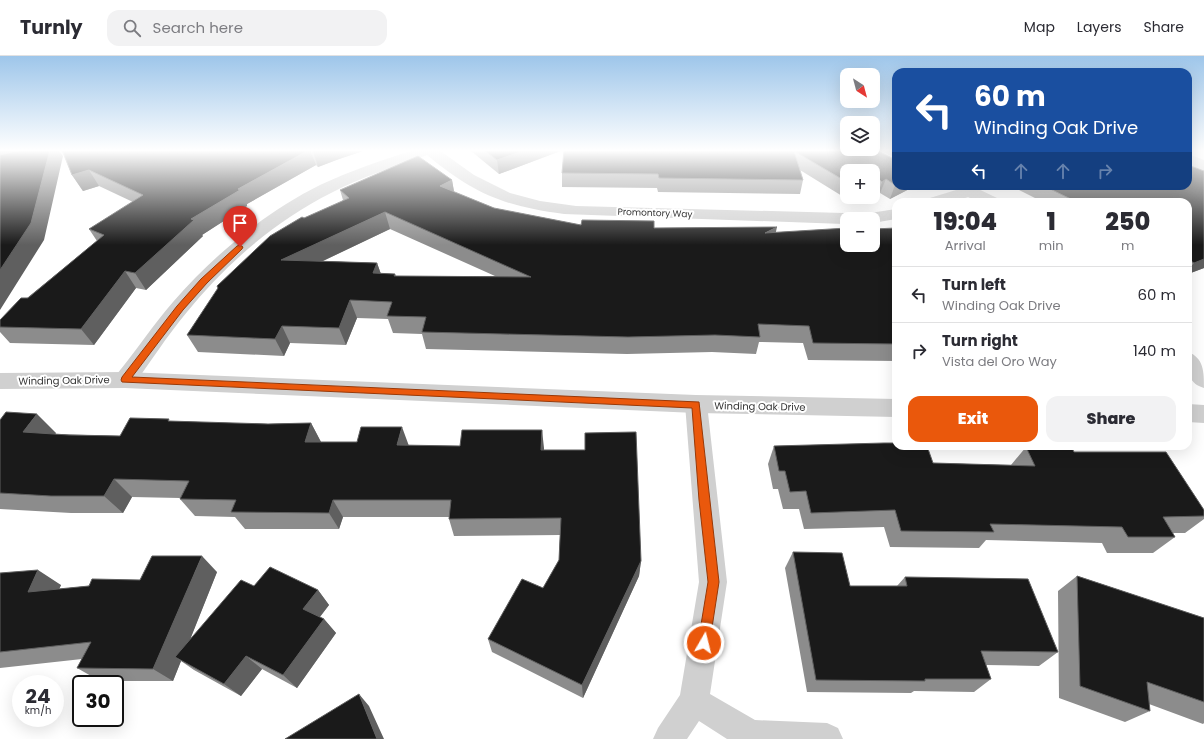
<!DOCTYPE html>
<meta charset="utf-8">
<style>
body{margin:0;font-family:Poppins,sans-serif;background:#f2f2f3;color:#2b2b33;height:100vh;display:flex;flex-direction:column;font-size:15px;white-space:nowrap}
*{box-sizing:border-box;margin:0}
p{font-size:13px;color:#7c7c81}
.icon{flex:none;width:22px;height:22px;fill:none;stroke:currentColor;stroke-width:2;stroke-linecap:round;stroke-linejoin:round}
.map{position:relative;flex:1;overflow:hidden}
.drawer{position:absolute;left:892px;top:142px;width:300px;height:252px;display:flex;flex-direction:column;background:#fff;border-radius:12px;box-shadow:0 4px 16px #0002}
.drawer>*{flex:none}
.top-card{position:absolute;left:892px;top:12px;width:300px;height:122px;border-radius:12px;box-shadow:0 4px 16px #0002;background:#1a4fa0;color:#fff;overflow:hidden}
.needle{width:26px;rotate:144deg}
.controls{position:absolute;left:840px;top:12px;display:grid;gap:8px}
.controls a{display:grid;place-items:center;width:40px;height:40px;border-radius:8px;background:#fff;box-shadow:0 4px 16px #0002;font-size:20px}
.speed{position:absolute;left:12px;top:619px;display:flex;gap:8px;font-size:20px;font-weight:700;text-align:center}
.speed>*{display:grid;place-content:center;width:52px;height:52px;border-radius:50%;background:#fff;box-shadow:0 4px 16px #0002;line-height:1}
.speed small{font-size:10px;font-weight:400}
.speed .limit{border:2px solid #111;border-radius:6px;background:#fff;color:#111}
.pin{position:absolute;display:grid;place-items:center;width:34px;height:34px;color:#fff;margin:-41px -17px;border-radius:50% 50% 50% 0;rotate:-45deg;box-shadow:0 0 4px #0007}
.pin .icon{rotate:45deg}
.me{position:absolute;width:44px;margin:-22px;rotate:8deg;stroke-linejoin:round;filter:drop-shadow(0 0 3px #0008)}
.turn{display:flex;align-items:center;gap:14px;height:84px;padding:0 16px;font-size:18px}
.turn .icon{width:52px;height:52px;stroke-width:2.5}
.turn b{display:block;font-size:28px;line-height:34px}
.lanes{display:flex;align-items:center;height:38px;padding:0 16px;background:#0003;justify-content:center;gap:20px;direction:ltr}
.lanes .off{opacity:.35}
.eta{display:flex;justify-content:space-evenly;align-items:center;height:68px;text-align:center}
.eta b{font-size:24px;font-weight:800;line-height:28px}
.cta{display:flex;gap:8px;margin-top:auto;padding:8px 16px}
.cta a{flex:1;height:46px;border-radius:12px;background:#ea580c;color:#fff;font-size:16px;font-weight:800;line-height:46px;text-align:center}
.cta a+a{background:#f2f2f3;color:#2b2b33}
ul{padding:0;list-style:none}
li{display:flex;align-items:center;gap:12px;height:56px;padding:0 16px;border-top:1px solid #e1e1e2}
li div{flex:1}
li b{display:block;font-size:15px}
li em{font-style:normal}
header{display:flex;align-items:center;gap:24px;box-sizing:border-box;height:56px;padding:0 20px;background:#fff;border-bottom:1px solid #e1e1e2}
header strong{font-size:19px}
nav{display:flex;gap:22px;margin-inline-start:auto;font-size:14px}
.search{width:280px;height:36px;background:#f2f2f3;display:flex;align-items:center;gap:10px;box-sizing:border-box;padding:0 14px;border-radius:12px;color:#7c7c81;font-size:15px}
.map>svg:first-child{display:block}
</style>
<header>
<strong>Turnly</strong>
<div class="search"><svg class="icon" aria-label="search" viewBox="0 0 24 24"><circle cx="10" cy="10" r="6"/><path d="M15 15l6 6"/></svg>Search here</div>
<nav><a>Map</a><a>Layers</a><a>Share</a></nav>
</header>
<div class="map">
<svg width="1204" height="683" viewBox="0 0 1204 683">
<rect width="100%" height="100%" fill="#fff"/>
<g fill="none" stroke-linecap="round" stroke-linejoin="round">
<path fill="#d0d0d0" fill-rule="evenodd" d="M49,94H72L69,97L0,117V107Z
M414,94H439L474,119L510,137L540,145L576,150L844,157H870L896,153V163L873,167V163H847V168H844L564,158C504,150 474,138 427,99C395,111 361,121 331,137C275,165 226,208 187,256C167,280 151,305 133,330L125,332L117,330L114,324L117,318C136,295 153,269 173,246C214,199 264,157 320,129C350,115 382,104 414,94Z
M883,94H896V102L885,97Z
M1188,98L1204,104V115L1188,109Z
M952,130H972L997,142L999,146H978L968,141L953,146H928L930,142L956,134Z
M1188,296C1204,302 1204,316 1204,332C1186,327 1188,312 1188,296Z
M696,339L704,342L707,348L727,526L710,638L755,664L827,667L838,672L843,683H727L699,665L687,683H653L658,672L680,639L699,526L685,348L688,342Z"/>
<path fill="#d0d0d0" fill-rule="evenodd" d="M125,316L696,339L896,343V361L696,357L125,332L0,333V317Z
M1188,348L1204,349V367L1188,366Z"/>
</g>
<path fill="#8c8c8c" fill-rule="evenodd" d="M62,94H366L339,103L318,111L316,109L247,148V150L202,179L203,180L146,234L136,232L94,289L10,287L0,276V264L97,185L89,173L133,146L99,130L83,135L72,119Z
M471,94H563L499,118L471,95Z
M564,94H876L896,130H915L890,143L880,137L877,140L875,138L873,139V115H847V141H869L855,148L800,114L803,124L800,138L658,136L657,132L562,131V117Z
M1204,115V212L1188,218V146H1043L1011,130H1188Z
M452,124L454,136L494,152L581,169L776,177L847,189L896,172V305L808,304L803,287L759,286L756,298L712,296L627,298L426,293L422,278L393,277L388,263L357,262L346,289L290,287L284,300L198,296L187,279L343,144L340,134ZM390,173L495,220H396L395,218H381L377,207L323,205Z
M0,364L56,377L55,378L120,380L171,365L268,368L311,367L321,386L409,390L544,392V394L641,505L639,520L583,642L492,596L488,583L543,532L559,504L560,479L454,480L449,463V461H343L339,473H245L235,461L195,460L180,443V442L132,441L123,457H71L0,453Z
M774,390L933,407L1011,409L1026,391L1074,396L1204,454V463L1185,477H1173L1175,481L1153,497H1107L1102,487L986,484L979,492L890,491L884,471L804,473L799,453H783L778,433H773L768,408Z
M793,496L850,530H897L905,521L1058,596L1039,610L986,609L991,623L974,636L914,635L911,637L807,636L785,512Z
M217,516L190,583L254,530L318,534L329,549L320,561L324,563L336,577L297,632L262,613L241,640L194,614L181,605L173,625H100L77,612L82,603L0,612V517L61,529L59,533Z
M1077,520L1204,562V667L1203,668L1149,648L1150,655L1125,666L1059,642L1058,535Z"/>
<path fill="#5f5f5f" d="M0,94H45L0,105Z
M50,94H58L63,100L44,184L0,254V214Z
M310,94L316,109L247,148V150L202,179L203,180L146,234L135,217L191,163L238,133Z
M317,94H366L339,103L318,111L313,95Z
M526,94H563L499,118L497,104Z
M89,114L99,130L83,135L72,119Z
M886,123L880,137L877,140L882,126Z
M452,124L455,141L440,130Z
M880,124L875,138L873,139V127Z
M895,129H896V130H915L890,143Z
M858,141H869L855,148Z
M385,156L390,173L289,221L281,204Z
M777,171L773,189L765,177Z
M1204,203V212L1188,218V214L1194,207Z
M377,207L383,224L373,217Z
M125,215L136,232L94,289L81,273Z
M350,244L357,262L346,289L339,272Z
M282,270L290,287L284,300L275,283Z
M37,358L56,377L43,394L23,376Z
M311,367L321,386L315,404L305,386Z
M402,371L409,390L397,389Z
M542,374L544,392L543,412L541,394Z
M114,423L132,441L123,457L104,440Z
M333,444L343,461L339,473L329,457Z
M202,500L217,516L182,604L175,601L181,605L173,625L153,613Z
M641,505L639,520L583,642L582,629Z
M38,514L61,529L51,551L28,536Z
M318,534L329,549L315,567L303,553Z
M324,563L336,577L297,632L283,619Z
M246,600L262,613L241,640L224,628Z
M359,638L369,650L384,683H377Z"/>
<path fill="#1a1a1a" stroke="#5f5f5f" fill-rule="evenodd" d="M20,94H50L31,167L0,214V99Z
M62,94H309L238,133L240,134L191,163L194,164L135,217L125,215L81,273L0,271V264L21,242H28L104,179L89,173L143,139L89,114L72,119Z
M310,94H317L313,95Z
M484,94H526L497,104Z
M564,94H876L896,104V129H895L886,123L882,126L880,124L873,127V115H847V126L794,95L803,124L659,122L658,118L562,117Z
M418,100L452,124L440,130L494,152L581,169L582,164L654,165V172L777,171L765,177L847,172V189H873V173L896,172V288L813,287L809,270L758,268L760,281L715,279L628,281L422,276L426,261L387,260L392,246L350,244L339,272L282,270L275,283L187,279L218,232L217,230L270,180L302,161L304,162L349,142L340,134ZM385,156L531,221L394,220L395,218L373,217L377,207L281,204Z
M1188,109L1204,115V203L1194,207L1188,203V146H1077L1044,130H1188Z
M6,356L37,358L23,376L69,379L120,380L130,362L169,363L168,365L268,368L311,367L305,386H357L361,371H402L397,389L460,390L462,374H542L541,394H585V377L636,376L641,505L582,629L488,583L522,523L543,532L559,504L561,462L449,463L451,444H333L329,457L231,456L236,444L180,443L189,425L114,423L104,440H51L0,437V364Z
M884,387H896V390H927L933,407L1035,410L1026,391L1072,392L1074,396H1166L1204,454V460L1163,461L1175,481H1128L1122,471L990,468L994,476L901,475L895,454L811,457L806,435L790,436L785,415H779L774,390Z
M793,496L842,497L850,530H907L905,521L1028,523L1058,596L981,595L991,623H925V625L816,624Z
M152,500H202L153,613L77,612L91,586L0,596V517L38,514L28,536L89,530L92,523L140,524Z
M270,511L318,534L303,553L324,563L283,619L246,600L224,628L175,601L241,524L254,530Z
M1077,520L1204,562V646L1147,626L1150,655L1080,630Z
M359,638L377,683H285Z"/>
<linearGradient id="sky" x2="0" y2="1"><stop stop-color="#9ec6ea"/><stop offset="0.5" stop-color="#fff"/><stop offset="1" stop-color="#fff" stop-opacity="0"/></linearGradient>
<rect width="1204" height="189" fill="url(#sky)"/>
<path fill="#ea580c" stroke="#983908" d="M240,189L243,191L242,193L207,227L183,254L132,321L699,346L719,526L709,591L704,593L700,591L698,587L708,526L699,444L692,352L122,326L121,324L122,321L177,250L201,223L237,190Z"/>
<g text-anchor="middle" stroke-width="4" stroke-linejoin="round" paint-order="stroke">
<g font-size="9" fill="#333" stroke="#fff">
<text transform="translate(655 157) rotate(2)" y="3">Promontory Way</text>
</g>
<g font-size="10" fill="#333" stroke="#fff">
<text transform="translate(64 324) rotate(-1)" y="4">Winding Oak Drive</text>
<text transform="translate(760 350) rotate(1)" y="4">Winding Oak Drive</text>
</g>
</g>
</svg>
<div class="controls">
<a><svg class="needle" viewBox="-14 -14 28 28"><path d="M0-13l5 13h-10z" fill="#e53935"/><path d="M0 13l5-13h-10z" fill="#7c7c81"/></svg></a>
<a><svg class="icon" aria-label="layers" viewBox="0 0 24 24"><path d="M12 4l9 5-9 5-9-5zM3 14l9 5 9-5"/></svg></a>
<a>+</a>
<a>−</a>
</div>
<div class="speed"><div>24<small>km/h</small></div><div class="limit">30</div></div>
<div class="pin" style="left:240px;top:191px;background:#d93025"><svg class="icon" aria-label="arrive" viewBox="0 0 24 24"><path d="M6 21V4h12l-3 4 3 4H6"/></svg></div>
<svg class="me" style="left:704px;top:587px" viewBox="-20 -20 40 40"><circle r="17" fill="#ea580c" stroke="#fff" stroke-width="3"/><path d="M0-11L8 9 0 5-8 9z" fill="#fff"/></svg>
<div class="top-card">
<div class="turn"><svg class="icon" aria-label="left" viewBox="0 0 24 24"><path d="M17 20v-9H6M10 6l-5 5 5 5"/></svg><div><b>60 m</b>Winding Oak Drive</div></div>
<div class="lanes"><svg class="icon" aria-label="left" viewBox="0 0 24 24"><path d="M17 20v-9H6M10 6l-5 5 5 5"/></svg><svg class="icon off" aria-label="ahead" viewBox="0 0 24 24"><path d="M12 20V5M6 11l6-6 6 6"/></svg><svg class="icon off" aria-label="ahead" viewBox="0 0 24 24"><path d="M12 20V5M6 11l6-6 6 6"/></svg><svg class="icon off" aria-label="right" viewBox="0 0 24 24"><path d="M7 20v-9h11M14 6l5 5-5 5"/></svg></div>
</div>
<section class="drawer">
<div class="eta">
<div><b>19:04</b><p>Arrival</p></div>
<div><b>1</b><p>min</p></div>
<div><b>250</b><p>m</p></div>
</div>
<ul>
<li><svg class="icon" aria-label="left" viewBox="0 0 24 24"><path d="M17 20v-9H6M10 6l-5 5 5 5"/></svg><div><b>Turn left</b><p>Winding Oak Drive</p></div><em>60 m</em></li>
<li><svg class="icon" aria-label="right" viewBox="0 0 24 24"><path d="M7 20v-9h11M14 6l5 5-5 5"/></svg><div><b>Turn right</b><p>Vista del Oro Way</p></div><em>140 m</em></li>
</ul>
<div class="cta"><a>Exit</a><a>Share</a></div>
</section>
</div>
